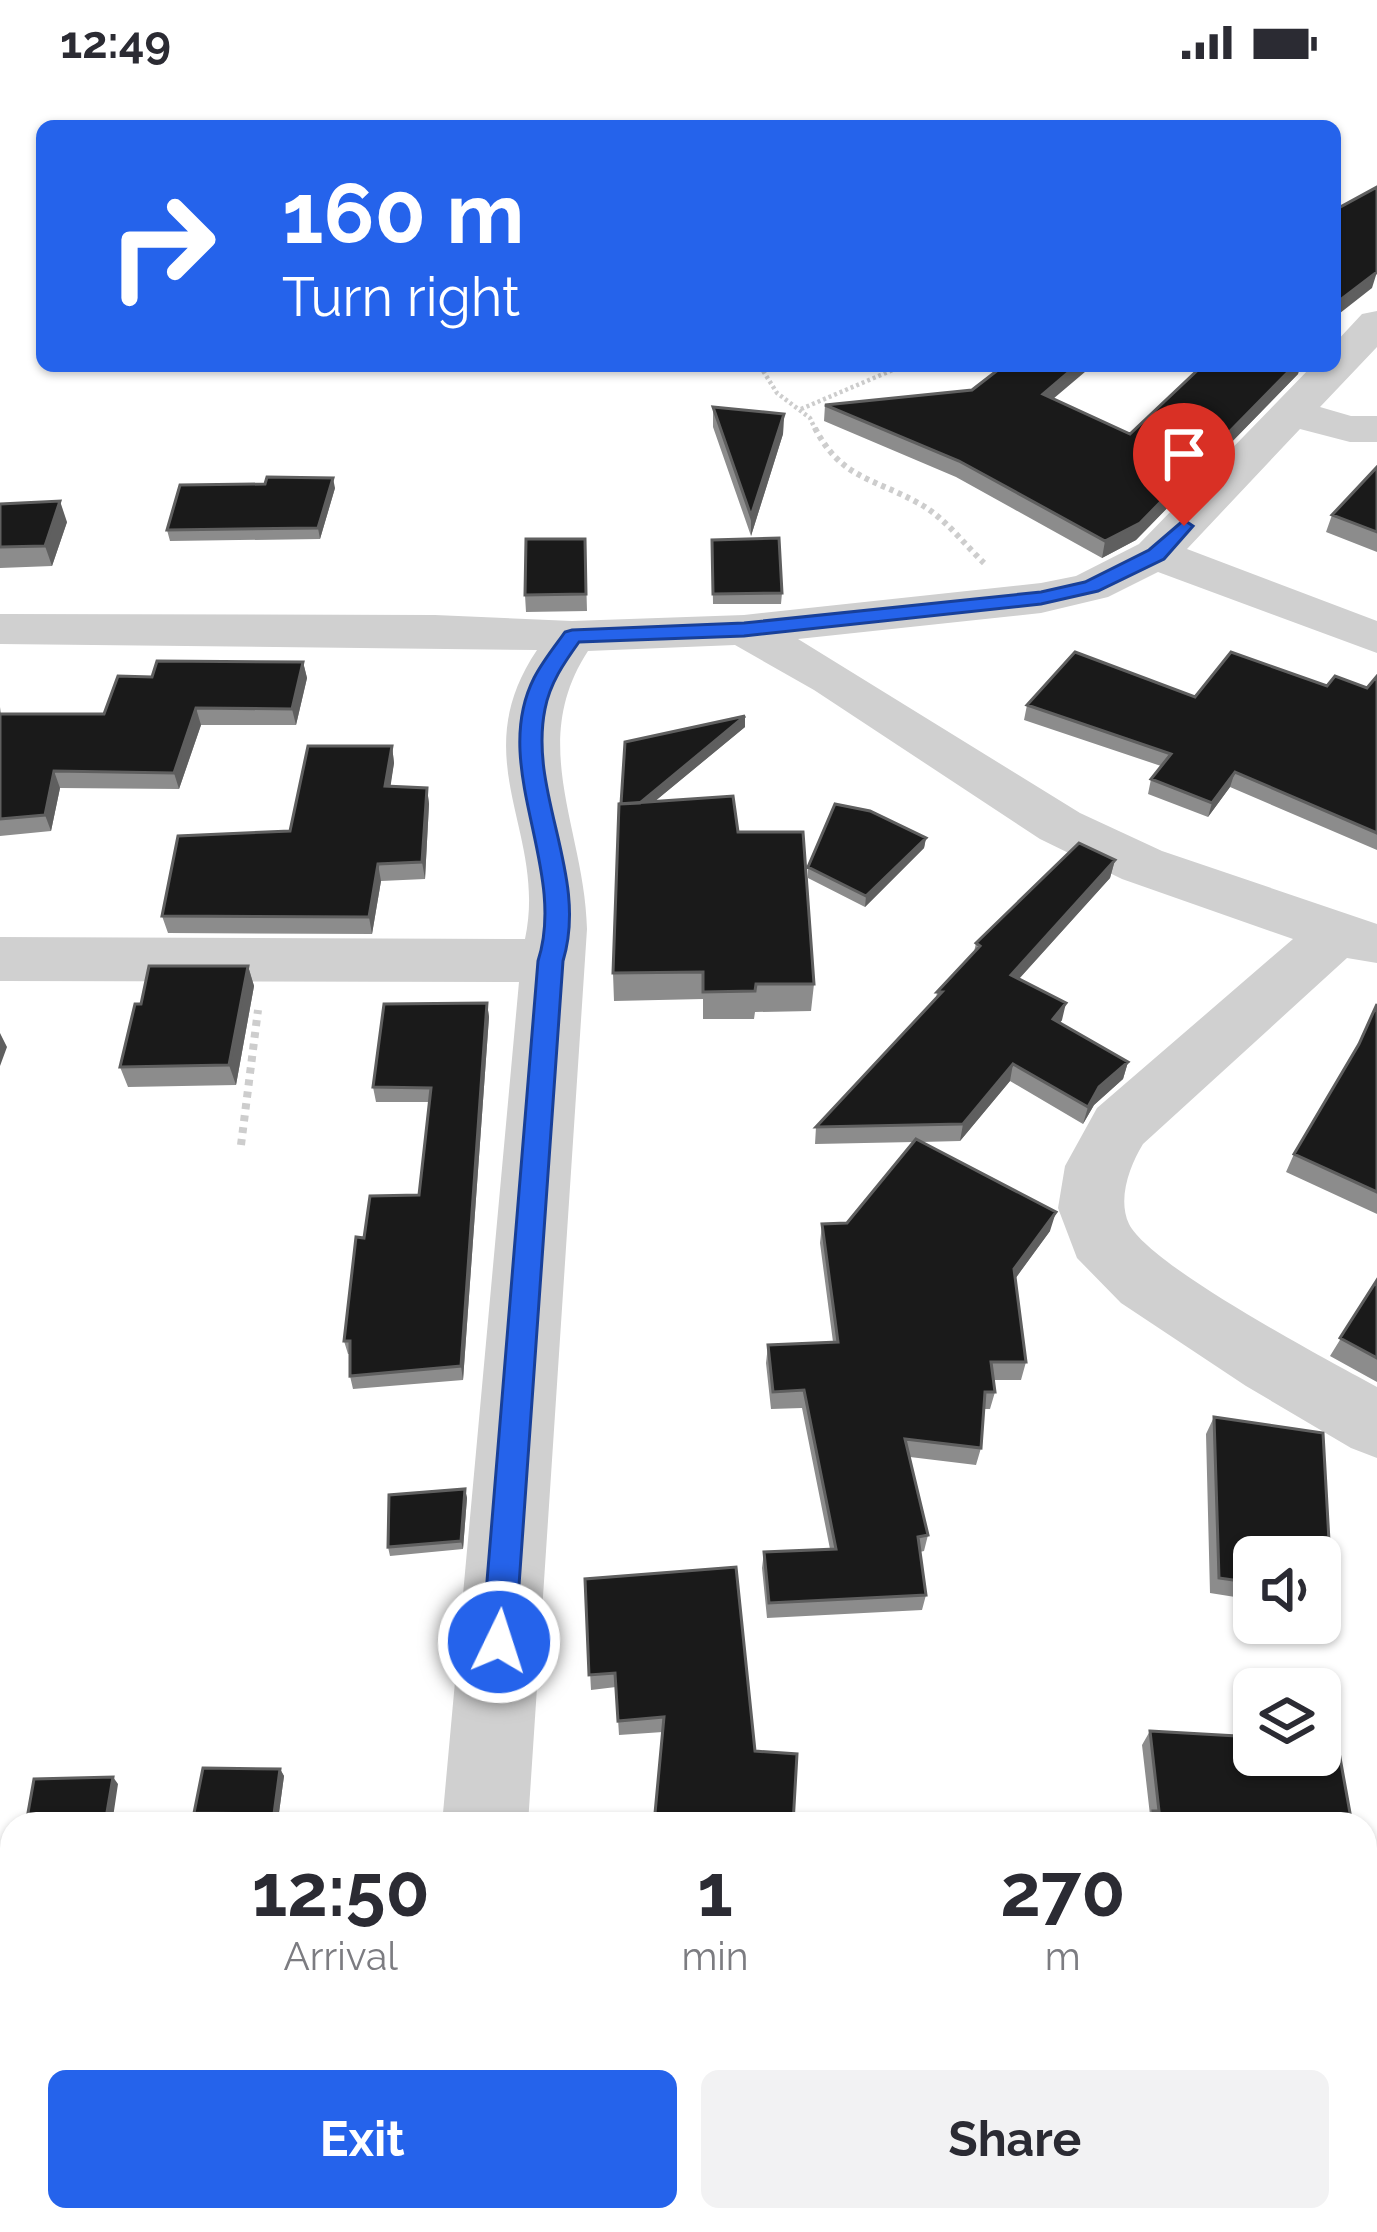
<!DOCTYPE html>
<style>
body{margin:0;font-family:Raleway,sans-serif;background:#f2f2f3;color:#2b2b33;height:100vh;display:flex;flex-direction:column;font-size:45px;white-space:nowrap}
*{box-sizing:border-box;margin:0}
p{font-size:39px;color:#7c7c81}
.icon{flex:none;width:66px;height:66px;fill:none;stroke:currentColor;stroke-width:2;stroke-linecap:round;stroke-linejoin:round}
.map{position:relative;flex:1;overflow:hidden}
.panel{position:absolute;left:0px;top:1728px;width:1377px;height:420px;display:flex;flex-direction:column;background:#fff;border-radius:36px 36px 0 0;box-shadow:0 3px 9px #0004}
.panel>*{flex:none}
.banner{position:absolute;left:36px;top:36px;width:1305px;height:252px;border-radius:18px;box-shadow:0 3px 9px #0004;background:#2563eb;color:#fff;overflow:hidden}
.buttons{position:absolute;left:1233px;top:1452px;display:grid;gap:24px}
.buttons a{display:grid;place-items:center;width:108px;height:108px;border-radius:18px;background:#fff;box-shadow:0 3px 9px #0004;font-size:60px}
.pin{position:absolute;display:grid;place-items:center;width:102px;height:102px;color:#fff;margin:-123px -51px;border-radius:50% 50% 50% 0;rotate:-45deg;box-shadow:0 0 12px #0007}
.pin .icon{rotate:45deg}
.me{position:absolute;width:132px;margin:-66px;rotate:4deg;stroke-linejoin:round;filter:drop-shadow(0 0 9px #0008)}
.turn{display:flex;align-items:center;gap:42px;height:252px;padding:0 48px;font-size:54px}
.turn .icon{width:156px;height:156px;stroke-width:2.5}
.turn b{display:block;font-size:84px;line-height:102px}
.eta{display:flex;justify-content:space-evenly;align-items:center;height:204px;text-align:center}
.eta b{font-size:72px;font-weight:700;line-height:84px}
.button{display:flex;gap:24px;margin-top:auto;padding:24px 48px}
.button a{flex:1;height:138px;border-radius:18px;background:#2563eb;color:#fff;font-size:48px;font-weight:700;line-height:138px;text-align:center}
.button a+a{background:#f2f2f3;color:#2b2b33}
.status{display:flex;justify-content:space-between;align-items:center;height:84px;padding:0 60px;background:#fff;direction:ltr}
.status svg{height:33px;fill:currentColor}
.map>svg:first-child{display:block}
</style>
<div class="status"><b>12:49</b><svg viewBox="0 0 49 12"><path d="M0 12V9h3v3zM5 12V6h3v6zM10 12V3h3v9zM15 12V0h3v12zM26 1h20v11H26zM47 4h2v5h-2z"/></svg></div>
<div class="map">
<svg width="1377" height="2148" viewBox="0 0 1377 2148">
<rect width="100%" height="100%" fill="#fff"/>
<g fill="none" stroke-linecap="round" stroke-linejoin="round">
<path stroke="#cdcdcd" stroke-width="4.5" stroke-dasharray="3 3" stroke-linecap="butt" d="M760,282L777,309L810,334L816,347
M801,325L902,282"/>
<path stroke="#cdcdcd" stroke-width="6" stroke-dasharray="4.5 4.5" stroke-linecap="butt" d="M815,344C841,395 874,394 920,420C944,433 964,460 984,479"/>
<path stroke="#cdcdcd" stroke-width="8" stroke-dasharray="6 6" stroke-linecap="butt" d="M241,1061L258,926"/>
<path stroke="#cdcdcd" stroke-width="10" stroke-dasharray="8 8" stroke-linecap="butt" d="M1365,2126L1377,2133"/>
<path fill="#d0d0d0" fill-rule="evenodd" d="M1377,227V263L1320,323L1351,332H1377V358H1350L1300,345L1187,465L1377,537V569L1158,488L1108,513L1041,529L798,555L1080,729L1162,767L1377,840V879L1347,874L1143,1060C1130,1081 1117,1115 1129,1140C1151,1183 1328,1276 1377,1303V1374L1351,1364L1246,1302L1121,1219L1077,1174L1058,1124L1065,1082L1097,1024L1293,855L1122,795L1040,755L814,606L735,561L588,567C527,660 585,746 587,845L528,1740H442L519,898L0,897V853L525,855C548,748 463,676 537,566L0,560V530L435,531L572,537L744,531L1041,499L1076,492L1139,460L1312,282H1335V259L1362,230Z
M391,2136H489L487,2148H389Z"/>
</g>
<path fill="#8c8c8c" d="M1185,282H1300L1298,290L1136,456L1102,474L956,393L824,337L825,321L1054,315L1130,350L1198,286Z
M713,323L784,330L783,350L751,452L713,343Z
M1377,383V468L1326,448L1332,431Z
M335,404L320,455L170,457L167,446Z
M0,420L67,438L52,482L0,484Z
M585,455L587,527L526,528L525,511Z
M712,456L782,509L781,520H713Z
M303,578L307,594L296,641H201L179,705L60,704L51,747L0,752V623L1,630H104L152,593Z
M1377,592V766L1230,703L1208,733L1148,710L1151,695L1161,682L1024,636L1027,621L1195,613L1327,602L1367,604Z
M745,632V643L654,718L738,748L814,900L811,927L755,928L754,935H703V915L614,917L613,889L619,720Z
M392,662L394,679L390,702L427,704L429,720L425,795L381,797L372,850L168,849L162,832L290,747Z
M926,754L924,764L865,823L808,794V783Z
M1115,776L1110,794L1019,895L1062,936L1060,939L1128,978L1123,995L1094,1021L1083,1040L1010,997L960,1057L921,1058L1050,1147L1015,1195L1026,1278L1021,1296H993L995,1308L990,1325H984L981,1364L976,1381L910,1373L928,1451L924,1467L920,1468L926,1511L922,1526L767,1534L762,1484L764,1468L830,1465L802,1324L771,1325L766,1279L768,1261L833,1258L820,1159L822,1140L847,1139L914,1058L815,1060L816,1043L936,915L937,908L974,868L976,859Z
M248,882L254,902L236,1001L128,1003L120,983Z
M487,919L489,933L463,1296L353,1305L350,1292V1270H348L344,1257L364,1154L419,1111L429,1018H376L373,1003Z
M1377,920V1130L1286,1088L1294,1070L1358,961Z
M1377,1196V1298L1330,1272Z
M1214,1333L1323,1349L1332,1511L1321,1526L1320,1473H1254V1516L1210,1509L1206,1350Z
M465,1405L467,1414L463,1465L390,1472L388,1463Z
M585,1495L755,1667L663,1648L619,1651L616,1603L591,1606Z
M1150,1647L1352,1740H1144L1150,1731L1142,1661Z
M280,1685L284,1692L278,1736H199L194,1729Z
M1365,1814L1377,1817V2058L1365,2056Z"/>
<path fill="#5f5f5f" d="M1377,188L1372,204L1335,233V220Z
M1076,282H1092L1040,326L1043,310Z
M1294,282H1300L1298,290L1136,456L1102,474L1105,457Z
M784,330L783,350L751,452V432Z
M333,394L335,404L320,455L318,444Z
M60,417L67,438L52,482L45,462Z
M303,578L307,594L296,641L292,625Z
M196,624L201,641L179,705L174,689Z
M745,632V643L620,746V735Z
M392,662L394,679L388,719L385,702Z
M54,687L60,704L51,747L45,731Z
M1235,688L1230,703L1208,733L1212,719Z
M427,704L429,720L425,795L422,778Z
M926,754L924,764L865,823L866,812Z
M1115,776L1110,794L1007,908L1011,891Z
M378,780L381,797L372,850L369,833Z
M248,882L254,902L236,1001L229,981Z
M487,919L489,933L463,1296L461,1282Z
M1066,919L1062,936L1048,952L1053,935Z
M0,949L7,963L0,982Z
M1128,978L1123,995L1094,1021L1083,1040L1088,1023L1099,1003Z
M1013,980L1010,997L960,1057L963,1040Z
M1056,1128L1050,1147L1009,1203L1014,1185Z
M465,1405L467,1414L463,1465L461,1457Z
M280,1685L284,1692L278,1736L274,1730Z
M113,1693L118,1700L112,1740H105Z"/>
<path fill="#1a1a1a" stroke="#5f5f5f" stroke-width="3" d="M1377,103V188L1335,220V126Z
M1003,282H1076L1043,310L1130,350L1202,282H1294L1140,439L1105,457L959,377L825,321L972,306Z
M713,323L784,330L751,432Z
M1377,383V448L1332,431Z
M267,393L333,394L318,444L167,446L180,401L265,400Z
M60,417L45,462L0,463V420Z
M779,454L782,509L713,510L712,456Z
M526,455H585L586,510L525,511Z
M1075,568L1195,613L1231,568L1327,602L1335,592L1367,604L1377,592V749L1235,688L1212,719L1151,695L1171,670L1027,621Z
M157,577L303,578L292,625L196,624L174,689L54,687L45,731L0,735V630H104L118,592L152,593Z
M745,632L640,719L621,720L625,658Z
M308,662H392L385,702L427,704L422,778L378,780L369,833L162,832L178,752L290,747Z
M733,712L738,748H803L814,900H756L755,907L703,908V888L613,889L619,720Z
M835,720L870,727L926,754L866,812L808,783Z
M1079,759L1115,776L1011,891L1066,919L1053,935L1128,978L1099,1003L1088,1023L1013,980L963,1040L816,1043L942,908H937L980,862L976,859Z
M149,882H248L229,981L120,983L135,920H141Z
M487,919L461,1282L350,1292V1257H344L356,1153L364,1154L370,1112L419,1111L431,1004L373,1003L384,920Z
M1377,920V1108L1294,1070L1359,960Z
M916,1055L1056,1128L1014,1185L1026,1278H991L995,1308H985L981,1364L905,1355L928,1451L918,1453L926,1511L769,1519L764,1468L836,1465L804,1306L773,1308L768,1261L838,1258L822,1140L847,1139Z
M1377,1196V1274L1340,1254Z
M1214,1333L1323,1349L1332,1511L1320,1509V1473H1254V1499L1219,1494Z
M465,1405L461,1457L388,1463L389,1411Z
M736,1483L755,1667L797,1670L793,1740H654L664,1633L618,1637L615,1589L589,1591L585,1495Z
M1150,1647L1254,1653V1671H1320V1656L1337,1657L1352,1740H1154L1153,1727H1159Z
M203,1684L280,1685L274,1730L194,1729Z
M113,1693L105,1740H26L34,1695Z
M1365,1814L1377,1817V2046L1365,2044Z
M740,2136H851L850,2148H739Z"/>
<path fill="#2563eb" stroke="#184099" stroke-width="3" d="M1184,436L1193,442L1164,475L1098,507L1041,520L744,552L579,558C564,579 550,599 545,625C528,709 589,792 563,877L515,1558L510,1570L499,1574L487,1570L482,1558L538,877C568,784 489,683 534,594C542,578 555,562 565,548L572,546L744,539L1041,508L1085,498L1149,466Z"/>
</svg>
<div class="buttons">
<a><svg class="icon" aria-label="sound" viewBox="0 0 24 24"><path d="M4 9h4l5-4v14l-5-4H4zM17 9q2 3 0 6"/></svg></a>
<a><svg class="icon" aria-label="layers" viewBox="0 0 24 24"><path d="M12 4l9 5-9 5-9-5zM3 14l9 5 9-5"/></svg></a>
</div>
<div class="pin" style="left:1184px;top:442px;background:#d93025"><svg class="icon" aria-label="arrive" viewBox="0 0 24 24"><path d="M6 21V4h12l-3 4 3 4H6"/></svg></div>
<svg class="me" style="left:499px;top:1558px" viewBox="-20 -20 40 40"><circle r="17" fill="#2563eb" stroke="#fff" stroke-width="3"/><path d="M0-11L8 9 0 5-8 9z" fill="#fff"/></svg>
<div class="banner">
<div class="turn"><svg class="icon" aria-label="right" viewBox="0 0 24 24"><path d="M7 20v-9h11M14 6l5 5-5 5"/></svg><div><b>160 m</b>Turn right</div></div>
</div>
<section class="panel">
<div class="eta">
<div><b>12:50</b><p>Arrival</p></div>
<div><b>1</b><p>min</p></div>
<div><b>270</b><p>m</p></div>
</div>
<div class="button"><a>Exit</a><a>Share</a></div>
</section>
</div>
